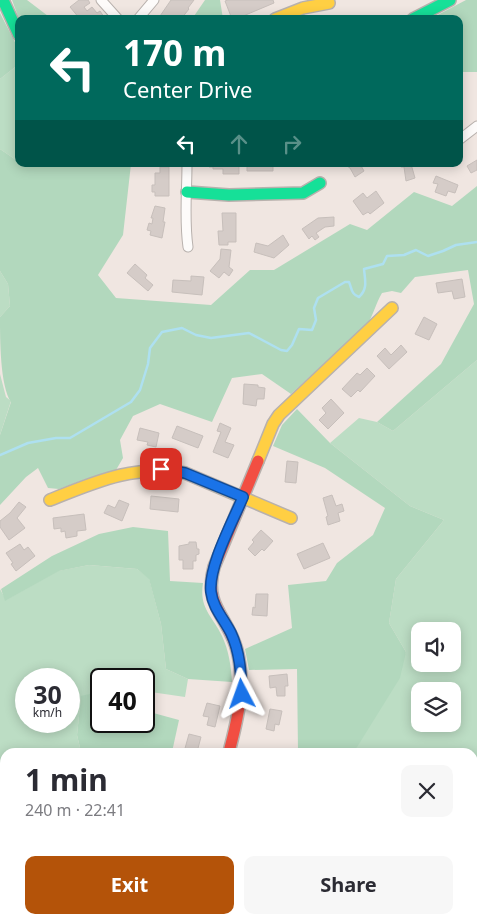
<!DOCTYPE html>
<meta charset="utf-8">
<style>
body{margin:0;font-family:"Noto Sans",sans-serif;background:#f7f7f7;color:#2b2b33;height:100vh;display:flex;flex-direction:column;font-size:19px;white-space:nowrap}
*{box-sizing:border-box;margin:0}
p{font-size:16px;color:#7c7c81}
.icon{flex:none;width:28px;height:28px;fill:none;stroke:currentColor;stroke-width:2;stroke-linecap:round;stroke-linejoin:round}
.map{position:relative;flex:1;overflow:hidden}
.details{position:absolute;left:0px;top:748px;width:478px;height:176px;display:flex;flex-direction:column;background:#fff;border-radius:15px 15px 0 0;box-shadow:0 2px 12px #0003}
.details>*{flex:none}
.top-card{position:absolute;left:15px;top:15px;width:448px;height:152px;border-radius:10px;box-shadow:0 2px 12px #0003;background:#00695c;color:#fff;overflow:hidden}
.tools{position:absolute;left:411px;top:622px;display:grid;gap:10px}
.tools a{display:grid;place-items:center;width:50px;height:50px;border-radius:10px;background:#fff;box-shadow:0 2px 12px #0003;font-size:25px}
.speed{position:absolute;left:15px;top:668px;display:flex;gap:10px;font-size:25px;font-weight:700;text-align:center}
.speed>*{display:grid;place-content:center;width:65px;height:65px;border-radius:50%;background:#fff;box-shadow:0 2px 12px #0003;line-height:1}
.speed small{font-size:12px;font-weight:400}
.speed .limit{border:2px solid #111;border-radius:8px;background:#fff;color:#111}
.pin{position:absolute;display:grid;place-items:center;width:42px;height:42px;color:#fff;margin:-21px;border-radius:10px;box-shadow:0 2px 8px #0006}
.me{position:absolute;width:55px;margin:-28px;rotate:356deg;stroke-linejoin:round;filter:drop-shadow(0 0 4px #0008)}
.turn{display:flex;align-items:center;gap:18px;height:105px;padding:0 25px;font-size:22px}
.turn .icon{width:65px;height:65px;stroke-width:2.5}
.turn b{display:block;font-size:35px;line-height:42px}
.lanes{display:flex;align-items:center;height:48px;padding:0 25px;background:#0003;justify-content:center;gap:25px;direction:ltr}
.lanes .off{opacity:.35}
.round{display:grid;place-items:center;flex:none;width:52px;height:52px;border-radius:10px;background:#f7f7f7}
.head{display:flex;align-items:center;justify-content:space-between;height:85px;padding:0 25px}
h1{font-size:30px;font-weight:700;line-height:38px}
.action{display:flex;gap:10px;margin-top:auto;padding:10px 25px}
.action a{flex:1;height:58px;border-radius:10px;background:#b45309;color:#fff;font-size:20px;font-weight:700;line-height:58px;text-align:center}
.action a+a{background:#f7f7f7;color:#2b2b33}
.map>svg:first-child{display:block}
</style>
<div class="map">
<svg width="477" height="923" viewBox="0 0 477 923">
<rect width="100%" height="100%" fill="#f0e6e1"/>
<path fill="#bcddc4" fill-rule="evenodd" d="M19,64V162L0,149V79Z
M0,271L8,284L10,306L0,317Z
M477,360V923H285L283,919H472V752H354L406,652L389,623L396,579L444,520L410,506L330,443L359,418L377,422L393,431ZM420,631H452V664H420ZM420,691H452V724H420Z
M0,374L6,397L11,401L0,435Z
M89,565L137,569L149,578L161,624L166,669L188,679L185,697L144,691V679H101V691L81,697L77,735L81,752H5V771L0,770V589L6,600L58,571ZM26,679H69V721H26Z"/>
<path fill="#b2d8bd" d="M12,0H27L52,19H19Z
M205,0H220L223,19H192Z
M466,0H477V72H459V19H430Z
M0,13L19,50V64L0,79Z
M0,149L19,162V164H131L123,235L98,275L116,298L211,305L250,270H274L350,224L367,230L414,192L452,206L477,186V360L393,431L377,422L441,364L474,304L468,270L415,277L401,293L392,291L382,293C376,303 374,313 368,323L291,394L262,374L232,378L212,422L160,404L133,416L120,440L123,458L116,470L83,480L59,489L48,488L38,468L26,477L0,505V435L11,402C0,386 0,339 0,317L10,306L8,284L0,271Z
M297,409L330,443L410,506L444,520L396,579L389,623L406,652L400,678L354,752H298L297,669L249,670L245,649L292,628L288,585L326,581L337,563L373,535L385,508L325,468L273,446L282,425Z
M133,527L168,531L170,581L203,583C199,609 212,615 222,636C229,651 231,666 232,682L188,679L166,669L161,624L149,579L137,569L89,565L59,571L5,601L1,589L52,556L99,534Z
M101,691V721H144V691L150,692L146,711L179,720L172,752H81L77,735L81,696Z"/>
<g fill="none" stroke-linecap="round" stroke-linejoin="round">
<path stroke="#aee0f0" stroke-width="2.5" d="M0,455L28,443L56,438H70L131,402L140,390L148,364L150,348L162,332L182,328L196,335L211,338L249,333L281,350L287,351L292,345L299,329L312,330L316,320L314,308L318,298L345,282H349C352,289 351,294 359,297C368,289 365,280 364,269L383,264L387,256L404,255L416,250L428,256L443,251L456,245L477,242"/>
</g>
<path fill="#d5ccc8" stroke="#c7bfbb" d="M79,0H88L90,3L84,7L87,11L92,7L97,13L100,11L104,17L101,19H80L70,7Z
M171,0H194L188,8L189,9L181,19H158Z
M228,0H273L274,3L236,19H232L225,1Z
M477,160V170L471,173L467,166Z
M209,164H239V174H223V169H213V167H209Z
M247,164H273V171H247Z
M344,164H360L364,171L355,177L350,168Z
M400,164H411L415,178L406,181L404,167H401Z
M160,167H169V196H155V192H152V185H155V173H160Z
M436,176L458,185L455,193L448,191L446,196L435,192L438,184L433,183Z
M376,191L384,203L370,214L368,212L363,215L353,201L363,193L367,198Z
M155,206L165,208L163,222H165L162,238L150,235L151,231L147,230L149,223L152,224L153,218H151Z
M222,213H236V242H228V245H219L218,231H223Z
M334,217V226L325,227L316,233L319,237L315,240L312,236L309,239L302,229L318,218Z
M283,235L289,245L274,258L254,252L256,243L268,246Z
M221,249L231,250L229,267L233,270L229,276L224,272L219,278L210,271L220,259Z
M135,264L147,275L145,278L153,285L148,291L127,273Z
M191,276L204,277L202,295L172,292L173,280L191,281Z
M462,279L465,297L454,299L452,291L438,293L436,283Z
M424,317L437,324L429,340L415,334Z
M401,345L407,352L389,369L377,356L385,348L391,355Z
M367,368L375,376L360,392L358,390L351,397L342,389L357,373L360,375Z
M244,384L258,385V387L265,388L264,399H257L256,406L243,404Z
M331,399L344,413L328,429L319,420L326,413L322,408Z
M220,423L231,428L225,442L234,445L228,458L213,452L221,432L217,431Z
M177,426L203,436L198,448L172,438Z
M140,428L159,433L156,447L147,445L148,442L137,440Z
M287,461L298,462L296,483L285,482Z
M332,495L336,506L342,504L344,511L338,513L340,521L328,525L326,517L328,516L323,498Z
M151,496L179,499L178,512L150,509Z
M119,500L129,504L122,521L104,513L108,505L115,508Z
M19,502L26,507L17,518L25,528L9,540L0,527V521L10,513Z
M84,514L86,530L77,531V536L66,538L65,531L61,532V528L54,529L53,518Z
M261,530L273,541L264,551L262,549L255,556L248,549L254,542L252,540Z
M189,542H196L197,549H199V554L196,555V561H193V569H183V560H179V546L189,544Z
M323,543L330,558L304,569L297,554Z
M20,544L24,550L28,547L35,556L16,571L11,564L13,563L6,553Z
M256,594H268L267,616L252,615L253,607L255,608Z
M287,674L288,686H285V696H277L276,687L270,688L269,676Z
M207,703L220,706L215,727L207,725L209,717L203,716Z
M270,709L282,711L279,725L275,724L274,731L266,729Z
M189,734L201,737L197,752H184Z
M229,919H251L238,923H230Z"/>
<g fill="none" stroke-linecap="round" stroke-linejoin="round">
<g stroke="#b8b1ad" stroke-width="11">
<path id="street" d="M101,0L118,19
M138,19L154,0
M459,140L477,126
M187,164C187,192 184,219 188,247
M0,862L5,863
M167,919L176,923
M58,923L61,919
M199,923L201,919"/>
</g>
<g stroke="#b8b1ad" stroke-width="14">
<path id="fast" d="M3,0L19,35
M413,19L450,0
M187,192L229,195L303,193L320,183"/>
</g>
<g stroke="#b8b1ad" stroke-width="14">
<path id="slow" d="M275,19L303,8L329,3
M258,461L273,424L279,415L392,308
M50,500C95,482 135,464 185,473L291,518"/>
</g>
<g stroke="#b8b1ad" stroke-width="14">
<path id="jam" d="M229,752C238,718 246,685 237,650C228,616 203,606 214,567L258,461"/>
</g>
<use href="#street" stroke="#fdfbfa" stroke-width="9"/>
<use href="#fast" stroke="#16e098" stroke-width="11"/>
<use href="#slow" stroke="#ffcf43" stroke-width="11"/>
<use href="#jam" stroke="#f24e42" stroke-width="11"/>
</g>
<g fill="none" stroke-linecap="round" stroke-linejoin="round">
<g stroke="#114b97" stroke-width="12">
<path id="route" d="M161,469L185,473L243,497C233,521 208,567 211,592C213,608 224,619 231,633C240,652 241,673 242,694"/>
</g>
<use href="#route" stroke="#1a73e8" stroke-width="9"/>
</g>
</svg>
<div class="tools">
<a><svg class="icon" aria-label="sound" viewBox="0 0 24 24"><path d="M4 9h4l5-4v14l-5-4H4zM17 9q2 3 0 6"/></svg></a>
<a><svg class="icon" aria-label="layers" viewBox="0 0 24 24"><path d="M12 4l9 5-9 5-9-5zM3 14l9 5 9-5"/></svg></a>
</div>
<div class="speed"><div>30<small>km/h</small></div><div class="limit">40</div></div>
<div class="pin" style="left:161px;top:469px;background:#d93025"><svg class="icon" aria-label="arrive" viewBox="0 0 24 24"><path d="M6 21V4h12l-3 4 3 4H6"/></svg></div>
<svg class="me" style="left:242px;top:694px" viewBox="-20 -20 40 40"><path d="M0-17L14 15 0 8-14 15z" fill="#1a73e8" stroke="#fff" stroke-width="4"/></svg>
<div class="top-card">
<div class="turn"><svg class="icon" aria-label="left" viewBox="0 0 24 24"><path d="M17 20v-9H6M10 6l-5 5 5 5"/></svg><div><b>170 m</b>Center Drive</div></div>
<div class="lanes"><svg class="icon" aria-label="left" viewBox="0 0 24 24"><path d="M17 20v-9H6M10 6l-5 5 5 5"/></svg><svg class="icon off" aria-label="ahead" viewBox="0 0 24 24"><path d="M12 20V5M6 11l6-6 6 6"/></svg><svg class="icon off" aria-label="right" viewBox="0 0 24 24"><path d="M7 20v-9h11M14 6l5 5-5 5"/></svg></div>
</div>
<section class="details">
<div class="head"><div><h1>1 min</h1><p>240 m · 22:41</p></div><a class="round"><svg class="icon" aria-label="close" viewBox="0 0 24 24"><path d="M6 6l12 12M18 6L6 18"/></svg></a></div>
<div class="action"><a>Exit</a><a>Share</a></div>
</section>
</div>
